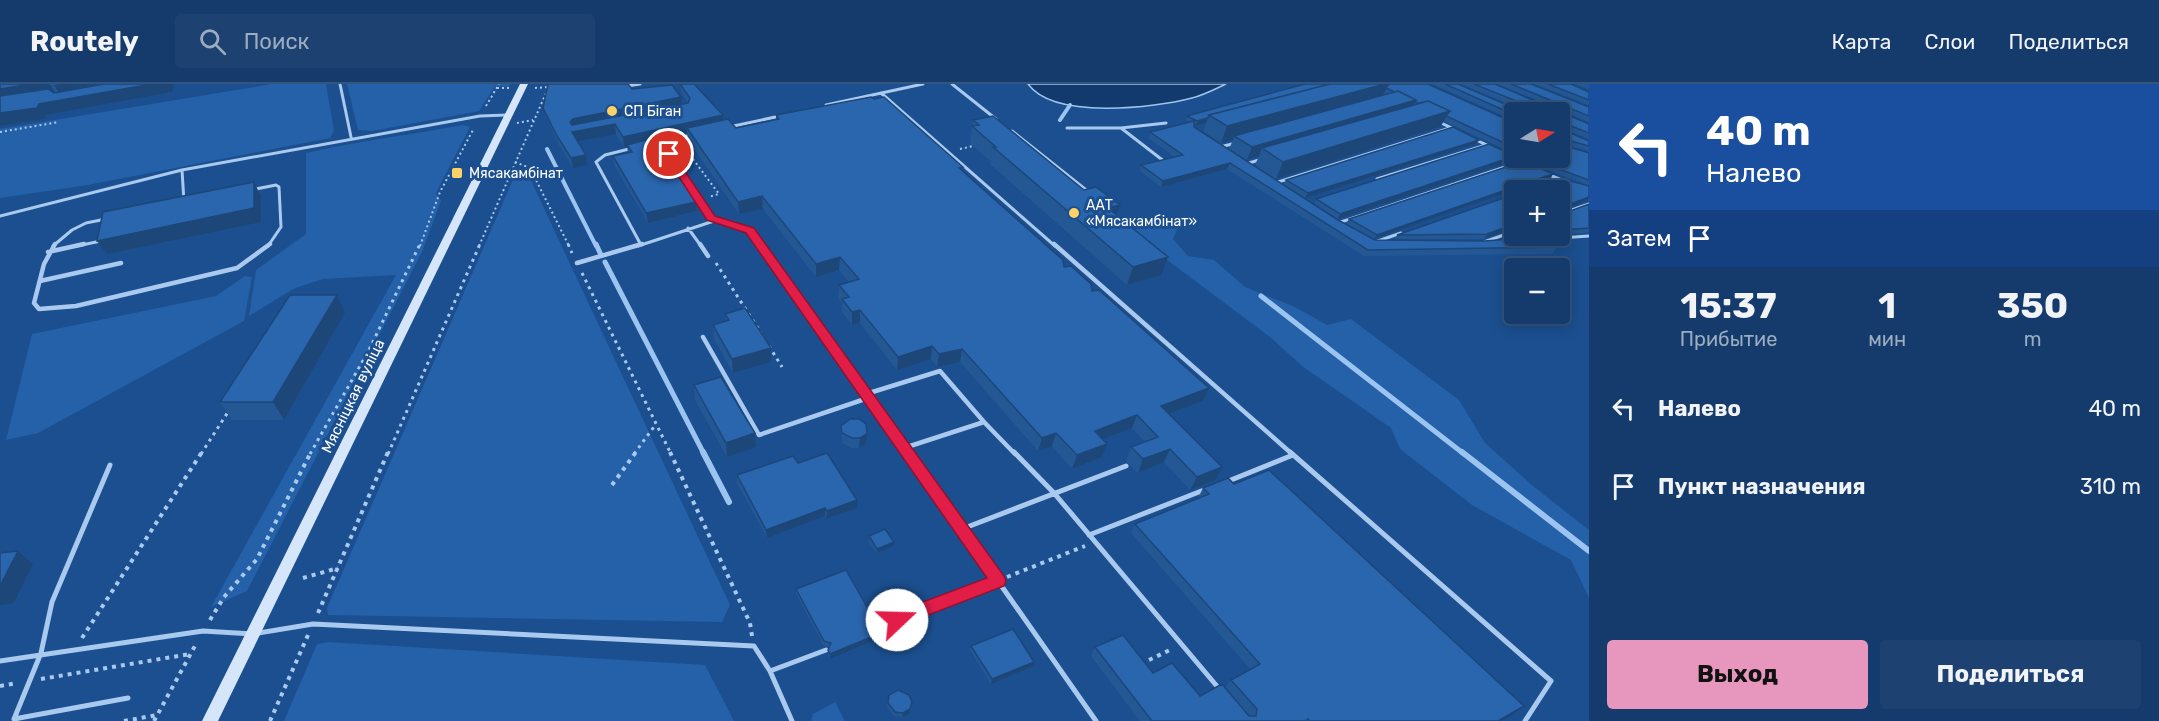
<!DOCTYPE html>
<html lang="ru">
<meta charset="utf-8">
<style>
body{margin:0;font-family:Rubik,sans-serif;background:#1d4271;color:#f1f3f6;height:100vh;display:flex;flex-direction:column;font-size:22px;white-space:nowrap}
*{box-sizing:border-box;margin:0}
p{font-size:20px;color:#9dadc1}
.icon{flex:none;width:33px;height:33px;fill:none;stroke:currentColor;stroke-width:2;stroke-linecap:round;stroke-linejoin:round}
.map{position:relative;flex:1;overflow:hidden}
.panel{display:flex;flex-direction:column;background:#143b6b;width:570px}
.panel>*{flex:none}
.top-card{background:#1a4fa0;color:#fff;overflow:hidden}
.needle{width:39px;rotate:79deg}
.tools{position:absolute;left:1504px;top:18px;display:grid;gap:12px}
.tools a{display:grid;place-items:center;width:66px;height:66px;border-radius:6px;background:#143b6b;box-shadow:0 3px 15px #0003,0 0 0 2px #33557e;font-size:30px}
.pin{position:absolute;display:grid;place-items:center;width:51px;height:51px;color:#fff;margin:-26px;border:3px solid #fff;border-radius:50%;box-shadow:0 2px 6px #0007}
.me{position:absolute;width:66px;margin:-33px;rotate:69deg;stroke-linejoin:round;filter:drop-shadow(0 0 4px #0008)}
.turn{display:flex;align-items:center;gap:21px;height:126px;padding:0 18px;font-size:27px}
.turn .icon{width:78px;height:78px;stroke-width:2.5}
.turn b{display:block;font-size:42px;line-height:51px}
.then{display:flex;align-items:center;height:57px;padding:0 18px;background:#0003;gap:12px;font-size:22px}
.eta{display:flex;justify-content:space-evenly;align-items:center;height:102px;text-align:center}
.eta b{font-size:36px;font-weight:700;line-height:42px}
.cta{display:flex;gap:12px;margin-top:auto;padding:12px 18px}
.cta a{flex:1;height:69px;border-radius:6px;background:#e797bd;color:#111;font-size:24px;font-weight:700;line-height:69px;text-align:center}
.cta a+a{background:#1d4271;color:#f1f3f6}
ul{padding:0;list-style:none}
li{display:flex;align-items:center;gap:18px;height:78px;padding:0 18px}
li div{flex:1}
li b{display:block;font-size:22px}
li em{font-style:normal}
header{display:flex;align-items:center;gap:36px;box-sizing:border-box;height:84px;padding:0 30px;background:#143b6b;border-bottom:2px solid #33557e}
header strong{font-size:28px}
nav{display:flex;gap:33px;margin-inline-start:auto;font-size:21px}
.search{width:420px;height:54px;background:#1d4271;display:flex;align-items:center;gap:15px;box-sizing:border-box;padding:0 21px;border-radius:6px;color:#9dadc1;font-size:22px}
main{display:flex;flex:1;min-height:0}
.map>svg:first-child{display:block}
</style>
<header>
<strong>Routely</strong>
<div class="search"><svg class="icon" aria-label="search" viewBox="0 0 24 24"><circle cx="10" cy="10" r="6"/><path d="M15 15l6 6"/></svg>Поиск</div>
<nav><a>Карта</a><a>Слои</a><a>Поделиться</a></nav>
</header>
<main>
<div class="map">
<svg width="1589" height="637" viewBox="0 0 1589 637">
<rect width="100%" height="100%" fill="#1b4f8f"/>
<path fill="#2461a8" d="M272,0H326L334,47L330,54L88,101L0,114V45Z
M347,0H510L509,3L495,2L479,27L372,47L358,46Z
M463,41L470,43L436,109L441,117L422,168L247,507L211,523L396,191L323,195L295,204L249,232L256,186L306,150V69C358,57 410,51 463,41Z
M518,84L526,86L730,521L722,538L328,531L327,524Z
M1161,138L1178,143L1173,155L1188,172L1214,176L1245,203L1295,223L1327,241L1351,235L1459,316L1485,359L1533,402L1589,446V514L1571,476L1472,421L1400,365L1391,344L1302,282L1270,253L1127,146L1139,139Z
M245,192L252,193L244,237L38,349L6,356L32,250L216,212Z
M328,558L705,581L734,637H284L317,560Z
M835,618L845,637H811L813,630Z"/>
<path fill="#123a6d" stroke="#9cc4f0" stroke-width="1.5" d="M1028,0H1226C1215,5 1204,11 1192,14C1154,24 1054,36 1028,0Z"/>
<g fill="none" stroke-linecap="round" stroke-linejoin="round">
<path stroke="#9cc4f0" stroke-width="4" d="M1060,36L1070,21
M547,65L596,162"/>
<path stroke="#9cc4f0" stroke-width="5" d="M596,160L601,171
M605,178L704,370
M1261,212L1464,370"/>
<path stroke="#9cc4f0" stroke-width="6" d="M703,368L729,418
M1462,368L1589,467"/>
<path stroke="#a9c9ee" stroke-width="2" stroke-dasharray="2 3" stroke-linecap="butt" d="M497,4H509
M535,4L549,3
M486,22L499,0
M517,39L533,36
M0,48L59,38
M684,63L719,110L708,113
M960,65L973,62
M515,78L530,84L569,162
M420,162L440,108L474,44
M479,162L550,0"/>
<path stroke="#a9c9ee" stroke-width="3" stroke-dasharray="3 4.5" stroke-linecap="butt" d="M568,160L572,169
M716,179L761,249
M582,189L671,370
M769,262L782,283
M201,370L228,328
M310,370L369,266L420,160
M388,370L480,160
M634,370L656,340"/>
<path stroke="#a9c9ee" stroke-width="4" stroke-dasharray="4 5" stroke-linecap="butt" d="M670,368L750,539L752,552
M612,401L636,368
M1007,493L1085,462
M303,494L338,484
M318,529L388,368
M210,536L224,513L257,475L311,368
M82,554L202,368
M1149,576L1172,565
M41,595L190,570
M0,602L17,599
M124,637L157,631
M154,637L196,560
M270,637L308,551"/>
<path stroke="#a9c9ee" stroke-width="3" d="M340,0L351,53
M952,0L996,35
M627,2L640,0
M881,9L1055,162
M826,21L923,0
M1439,38L1456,46
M729,43L780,32
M1067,44H1121L1165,78
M1121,44L1166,39
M1012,47L1090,109
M692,51L661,58L711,134L750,147L761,162
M1474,55L1491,63
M1220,63L1236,59
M633,64L605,71L596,78L641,161
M1509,72L1526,80
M1246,80L1262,75
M182,86L184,118
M1547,90L1564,97
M1377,95L1486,61
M1275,99L1450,44
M1560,130L1589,120
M0,132L182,86L480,32L507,31
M1338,139L1520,78
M688,144L701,162
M1560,154L1589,152
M1375,158L1401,149
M1484,158L1515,147
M53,162L72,146L86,139L276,101L279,103L281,143L268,162
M77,162L101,157
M638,162L717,136"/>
<path stroke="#a9c9ee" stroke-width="4.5" d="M55,160L44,180L34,219L39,225L76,222L237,184L270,160
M700,160L708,172
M760,160L908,370
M1054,160L1292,370
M48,168L84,160
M577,179L642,160
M40,197L121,179
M703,253L759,351L868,314
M866,310L940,287L984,338L904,364
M984,338L1015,370"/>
<path stroke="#a9c9ee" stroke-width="5" d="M907,368L998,497
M1014,368L1054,409L1221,607
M1290,368L1551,597L1525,637
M110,381L52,518L41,569L14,635L128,614
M1226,398L1293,371
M962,445L1126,382
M1089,451L1204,406
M897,536L998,497L1096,637
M0,577L203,547L253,550L313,540L754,562L770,587L792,637
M770,587L826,566"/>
<path fill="#d6e6fa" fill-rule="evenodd" d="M520,0H528L218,637H202Z"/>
</g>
<path fill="#245895" d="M0,0H174L172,8L46,31L45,35L0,42Z
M680,0H694L723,31V36L736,44L776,36V31L962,87L1064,183L1209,304L1203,317L1169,330L1215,396L1190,406L1164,378L1138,389L1126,377L1131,363L1145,358L1132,344L1103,355L1107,360L1102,373L1072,385L1052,362L1038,367L960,278L937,283L931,275L897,286L860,239L852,241L842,228V219L838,214L839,201L849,198L839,186L816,193L763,125L739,130L688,56L687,49L654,56L696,118L697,127L648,139L614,81L613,72L628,69L627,62L624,63L616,50L578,57L586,71L587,81L573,84L559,61L546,33L543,24L681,13V20L688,19L681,8Z
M1305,0H1428L1515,39V70L1444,37L1440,43L1276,95L1255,81L1259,72L1247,76L1229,65L1233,56L1221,59L1203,47L1206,39L1195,42L1194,41V43L1338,136L1375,156L1484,157L1565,151L1560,158L1556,159L1557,163L1552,170L1364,172L1227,85L1161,103L1140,87L1141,81L1175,73L1148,54L1150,48L1189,38L1186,36L1187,32Z
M1433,0H1458L1522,27L1521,25L1461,0H1495L1589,40V55L1561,44V45L1589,57V67L1562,60V61L1589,69V101L1560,91L1522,74H1560V28H1515V37Z
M1498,0H1531L1589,23V38Z
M1535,0H1571L1589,8V21Z
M1575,0H1589V5Z
M973,36L1084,106L1117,131L1161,191L1127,201L990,80V77L970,59Z
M1476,60L1305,114L1284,100L1286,96Z
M1515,72L1512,77L1338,135L1314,119L1316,115Z
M1553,90L1550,95L1527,102L1529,105L1589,102V117L1588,116L1562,126L1565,129L1589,120V147L1585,149L1560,150V106H1514L1374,155L1346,140L1349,135Z
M1515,110L1484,155H1395L1397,151Z
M1515,147V152H1538L1508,153L1511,149Z
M337,211L345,229L284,336H232L220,318Z
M725,230L771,264V278L733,289L714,255L713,241L726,237Z
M694,302L755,349L756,363L727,373L695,316Z
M850,335L866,359L859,364H851L842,359L841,342Z
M798,379L857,416V424L826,435L825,432L767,454L737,399V391Z
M1234,400L1524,622L1513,631L1502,637H1140L1091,572L1095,563L1153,589L1200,612L1225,604L1231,596L1250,585L1131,449L1135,440L1199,415L1198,414L1203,404Z
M869,452L893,462L877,469L868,457Z
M796,505L871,530L894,534L903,540V544L830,575L828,570L829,563L824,562L796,510Z
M971,562L1033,582L991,600L970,566Z
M889,611L909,630L902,633L894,632L887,623Z"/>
<path fill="#1d4779" d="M31,0H50L55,8L0,17V5Z
M60,0H134L61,12L54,1Z
M152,0H174L172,8L46,31L45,35L0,42V29L39,20Z
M1385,0H1389L1381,15L1234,52L1233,56L1221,59L1227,42Z
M681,13L682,22L572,47L570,38L573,35Z
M1416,16L1409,28L1262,64L1259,72L1247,76L1252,63Z
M1450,27L1440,43L1276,95L1283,78Z
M723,31V40L687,44V49L624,63L623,53Z
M1208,34L1206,39L1195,42L1197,37Z
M615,40L616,50L574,58L572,48Z
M1479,56L1476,60L1305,114L1308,109Z
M586,71L587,81L573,84L571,74Z
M1515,72L1512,77L1338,135L1340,130Z
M1230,79L1227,85L1161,103L1163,97Z
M1553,90L1550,95L1525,103L1528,98Z
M254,98L261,112V138L107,170L97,157Z
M1517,102L1514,106L1374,155L1377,151Z
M762,112L763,125L739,130L738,118Z
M1589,113L1588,116L1560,127V124Z
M696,118L697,127L648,139L646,129Z
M1120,121L1114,139L1108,124Z
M1515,140V143L1484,155L1487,150Z
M1565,151L1560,158L1551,161L1555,155Z
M840,173L839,186L816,193V180Z
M1168,173L1161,191L1127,201L1133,183Z
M337,211L345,229L284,336L273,318Z
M860,226V239L852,241V228Z
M932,262L931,275L897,286L898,273Z
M771,264V278L733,289L732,275Z
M962,265L960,278L937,283L939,270Z
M1209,304L1203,317L1155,335L1161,322Z
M1137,331L1132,344L1090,360L1095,347Z
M755,349L756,363L727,373L726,359Z
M1056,349L1052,362L1038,367L1042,354Z
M867,350L866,359L859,364L860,354Z
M1107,360L1102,373L1072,385L1077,371Z
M1170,365L1164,378L1138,389L1143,375Z
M1222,383L1215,396L1190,406L1197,393Z
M857,416V424L826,435L827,427Z
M825,424V432L767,454L766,446Z
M894,458L893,462L877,469V465Z
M18,467L33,480L14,519L0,521V502Z
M903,540V544L830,575V570Z
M1034,578L1033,582L991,600L992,595Z
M911,622L909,630L902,633L903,629Z
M1524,622L1513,631L1502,637H1498Z"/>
<path fill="#2a66ad" stroke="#1d4779" stroke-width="1.5" d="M0,0H31L0,5Z
M104,0H152L39,20L37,24L0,29V12L48,5L54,9Z
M548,0H628L632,5L672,1L681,13L573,35L570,38L572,41L688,19L690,14L680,0H694L723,31L623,53L615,40L572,48L586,71L571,74L557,52L543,24Z
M1305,0H1330L1209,31L1208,34L1197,37L1187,32Z
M1330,0H1385L1227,42L1209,31Z
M1389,0H1428L1515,39V64L1446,32L1450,27L1428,17L1419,19L1415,18L1416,16L1398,7L1395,8L1386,4Z
M1445,0H1458L1521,27L1526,26L1524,20L1474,0H1495L1589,40V49L1561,38L1560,40V28H1515V31Z
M1511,0H1531L1589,23V32Z
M1548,0H1571L1589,8V16Z
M1398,7L1416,16L1252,63L1234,52Z
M871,13L874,15L884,13L963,83L959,84L1063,176L1064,183L1071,182L1091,200L1092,207L1099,206L1209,304L1161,322L1222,383L1197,393L1170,365L1143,375L1131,363L1158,353L1137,331L1095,347L1107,360L1077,371L1056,349L1042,354L962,265L939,270L932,262L898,273L860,226L852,228L842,215L849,213L839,201L859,195L840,173L816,180L762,112L738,118L687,44L728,35L736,44L779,35L776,31Z
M1428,17L1450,27L1283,78L1262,64Z
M993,32L1084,106L1096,103L1120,121L1108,124L1168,173L1133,183L993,63H996L972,42L979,41L973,36Z
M1194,37V43L1338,136L1375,156L1484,157L1565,151L1555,155L1557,163L1368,166L1230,79L1163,97L1141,81L1183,71L1150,48Z
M1453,43L1479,56L1308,109L1286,96Z
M1560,43L1561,45L1589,57V62L1561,54L1562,61L1589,69V96L1564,87L1535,74H1560Z
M653,54L696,118L646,129L613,72L632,68L627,61Z
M1489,60L1515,72L1340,130L1316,115Z
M1524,77L1553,90L1528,98L1526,101L1529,105L1563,95L1589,102V113L1560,124V106H1521L1522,105L1517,102L1377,151L1349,135Z
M254,98V124L97,157L103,128Z
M1515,110V140L1487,150L1397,151Z
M1589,120V144L1560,146V124L1565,129Z
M290,211H337L273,318H220Z
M745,224L771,264L732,275L713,241L729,236L725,230Z
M721,293L755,349L726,359L694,301Z
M850,335H859L866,340L867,350L860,354H852L842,349L841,342Z
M827,369L857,416L827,427L825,424L766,446L737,391L793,372L798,379Z
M1269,386L1524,622L1498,637H1310L1308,635L1305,637H1152L1095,563L1123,551L1153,589L1172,579L1200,612L1222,600L1249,632H1256L1257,625L1231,596L1260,580L1135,440L1209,410L1203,404L1228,394L1234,400Z
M885,445L894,458L877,465L869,452Z
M18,467L0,502V469Z
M846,486L871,530L892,522L895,527L893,534L900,536L903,540L830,570L828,566L831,559L824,557L796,505Z
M1013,545L1034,578L992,595L971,562Z
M898,606L909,611L912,618L910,625L903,629L895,628L888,619L889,611Z"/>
<path fill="#e11d48" stroke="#92132f" stroke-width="1.5" d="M665,68H672L715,132L754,144L1004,492L1006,497L1004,502L897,543L891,541L888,536L891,530L987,494L746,149L707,136L664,70Z"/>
<g fill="#ffd166" stroke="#1b4f8f" stroke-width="2">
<circle cx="612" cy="27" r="6"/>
<rect x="451" y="83" width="12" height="12" rx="3"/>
<circle cx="1074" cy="129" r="6"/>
</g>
<g text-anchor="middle" stroke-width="6" stroke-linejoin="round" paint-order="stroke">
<g font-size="14" fill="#fff" stroke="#1b4f8f" text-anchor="start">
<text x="624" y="32">СП Біган</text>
<text x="469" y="94">Мясакамбінат</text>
<text x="1086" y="126">ААТ<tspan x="1086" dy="16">«Мясакамбінат»</tspan></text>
</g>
<g font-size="15" fill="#fff" stroke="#1b4f8f">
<text transform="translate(353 312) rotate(-64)" y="5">Мясніцкая вуліца</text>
</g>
</g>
</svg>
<div class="tools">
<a><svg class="needle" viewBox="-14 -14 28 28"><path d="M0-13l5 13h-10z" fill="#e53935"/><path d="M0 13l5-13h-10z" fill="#9dadc1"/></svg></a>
<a>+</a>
<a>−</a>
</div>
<div class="pin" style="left:669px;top:70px;background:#d93025"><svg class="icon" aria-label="arrive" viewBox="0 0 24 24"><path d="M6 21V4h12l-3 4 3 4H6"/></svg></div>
<svg class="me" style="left:897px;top:536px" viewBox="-20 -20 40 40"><circle r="19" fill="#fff"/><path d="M0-13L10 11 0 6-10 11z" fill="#e11d48"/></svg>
</div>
<section class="panel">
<div class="top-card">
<div class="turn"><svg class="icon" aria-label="left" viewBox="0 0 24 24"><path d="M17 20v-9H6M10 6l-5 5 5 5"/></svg><div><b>40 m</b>Налево</div></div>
<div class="then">Затем<svg class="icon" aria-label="arrive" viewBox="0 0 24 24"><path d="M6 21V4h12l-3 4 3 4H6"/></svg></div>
</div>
<div class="eta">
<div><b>15:37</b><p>Прибытие</p></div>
<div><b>1</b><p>мин</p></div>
<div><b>350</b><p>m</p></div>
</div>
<ul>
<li><svg class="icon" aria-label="left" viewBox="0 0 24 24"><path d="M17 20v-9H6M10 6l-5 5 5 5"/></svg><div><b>Налево</b></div><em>40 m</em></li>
<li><svg class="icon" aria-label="arrive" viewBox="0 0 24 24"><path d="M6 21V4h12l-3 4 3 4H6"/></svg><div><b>Пункт назначения</b></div><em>310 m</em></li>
</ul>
<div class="cta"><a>Выход</a><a>Поделиться</a></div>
</section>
</main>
